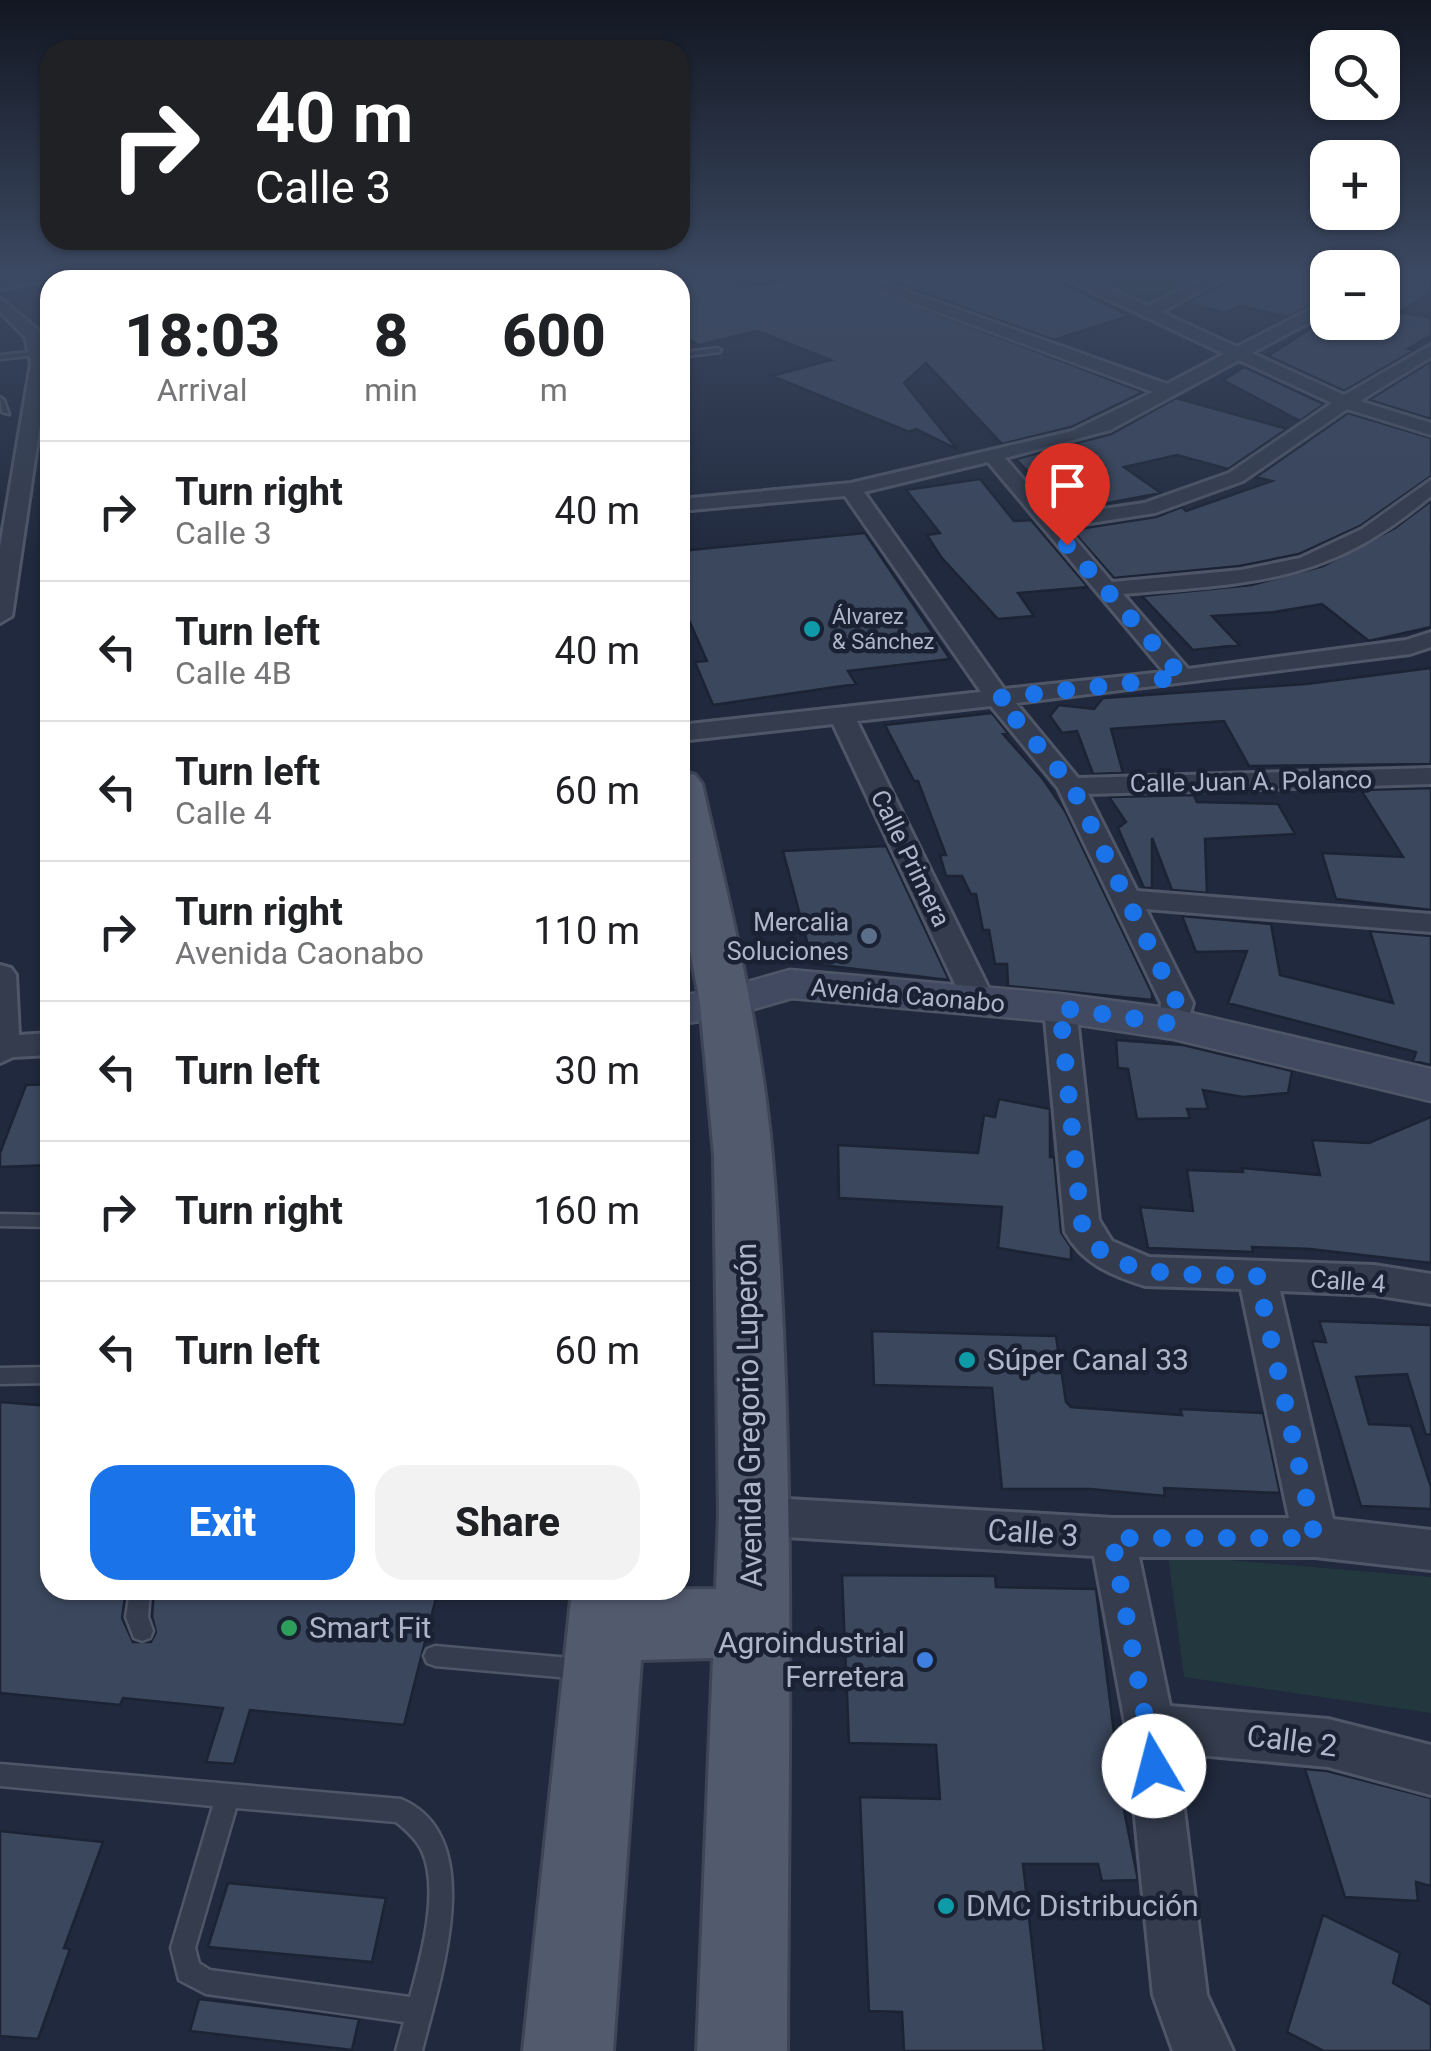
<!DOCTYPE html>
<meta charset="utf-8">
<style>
body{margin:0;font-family:Roboto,sans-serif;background:#f2f2f2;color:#202124;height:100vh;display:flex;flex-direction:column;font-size:38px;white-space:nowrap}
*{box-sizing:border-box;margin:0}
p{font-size:32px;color:#757577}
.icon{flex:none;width:55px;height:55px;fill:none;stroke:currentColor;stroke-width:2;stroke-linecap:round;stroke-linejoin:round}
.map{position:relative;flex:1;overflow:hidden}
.sheet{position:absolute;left:40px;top:270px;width:650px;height:1330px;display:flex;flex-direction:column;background:#fff;border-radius:30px;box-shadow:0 2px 8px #0004}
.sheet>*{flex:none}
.top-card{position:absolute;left:40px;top:40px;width:650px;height:210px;border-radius:30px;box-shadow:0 2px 8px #0004;background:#202124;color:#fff;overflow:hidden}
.tools{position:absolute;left:1310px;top:30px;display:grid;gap:20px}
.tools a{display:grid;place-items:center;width:90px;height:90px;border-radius:20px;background:#fff;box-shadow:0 2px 8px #0004;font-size:50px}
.pin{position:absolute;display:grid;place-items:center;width:85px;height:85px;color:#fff;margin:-102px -42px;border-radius:50% 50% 50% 0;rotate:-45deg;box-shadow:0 0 10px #0007}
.pin .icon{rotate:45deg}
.me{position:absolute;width:110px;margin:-55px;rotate:352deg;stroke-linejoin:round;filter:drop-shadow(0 0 8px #0008)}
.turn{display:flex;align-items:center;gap:35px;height:210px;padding:0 50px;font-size:45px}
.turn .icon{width:130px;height:130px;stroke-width:2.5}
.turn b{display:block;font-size:70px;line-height:85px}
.eta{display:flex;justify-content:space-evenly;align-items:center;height:170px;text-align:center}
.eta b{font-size:60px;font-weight:800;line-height:70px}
.primary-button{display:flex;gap:20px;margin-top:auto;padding:20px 50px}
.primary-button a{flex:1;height:115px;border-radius:30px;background:#1a73e8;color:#fff;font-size:40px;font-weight:800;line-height:115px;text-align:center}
.primary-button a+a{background:#f2f2f2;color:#202124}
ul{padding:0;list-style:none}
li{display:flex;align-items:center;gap:30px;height:140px;padding:0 50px;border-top:2px solid #e0e0e0}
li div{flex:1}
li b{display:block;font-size:38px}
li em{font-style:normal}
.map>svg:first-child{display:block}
</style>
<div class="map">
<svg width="1431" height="2051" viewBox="0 0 1431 2051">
<rect width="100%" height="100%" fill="#20293d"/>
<path fill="#22383e" d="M1070,273H1213L1147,305Z
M1168,1555L1431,1577V1713L1184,1677Z"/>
<path fill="#3b475d" stroke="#1b2334" stroke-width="2.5" d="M720,273L747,285H763L830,273L1143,392L1071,427L1002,444L926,363L904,383L957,449L916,429L909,432L772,376L831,360L757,331L699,345L680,335V280Z
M867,273H1043L1129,316L1054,340Z
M1244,273H1285L1306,278L1328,273V296L1287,317L1241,306L1225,313L1185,303Z
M1420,273H1431V292L1400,312L1431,318V335L1408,349L1415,350L1344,391L1268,356L1328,317V322H1382V293Z
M1431,361V419L1369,400Z
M1244,367L1249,369L1324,404L1300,421L1223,380Z
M1176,398L1287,429L1228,469L1177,455L1124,467L1161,493L1065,511L1016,459L1111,434Z
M1348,413L1431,438V476L1360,526L1299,554L1240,566L1114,578L1072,530L1156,517L1182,507L1186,511L1272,481L1256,477Z
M980,479L1014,521L1031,520L1088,587L1018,593L1034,616L998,619L941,557L927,535L940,533L906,490Z
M1431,501V627L1369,641L1322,604L1274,612L1212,616L1239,645L1193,650L1142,596L1251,585L1323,566L1395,528Z
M865,533L950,659L848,671L856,684L713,705L695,662L707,661L680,600V551Z
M1431,668V764L1249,766L1224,721L1111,729L1123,773L1093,774L1077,731L1062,733L1050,716L1059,705L1094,709L1103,698L1306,684Z
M992,713L1008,733L1003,734L1043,779L1065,811L1152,993V1000L1008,986L1007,964H995L989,930H983L976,894H971L962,876H946L940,855H946L918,781H914L885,725Z
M1431,788V910L1336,899L1322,853L1403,857L1361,790Z
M1194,795L1197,802L1278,804L1295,834L1205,839L1207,893L1172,890L1152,838V888H1144L1118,828L1126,822L1109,797Z
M886,846L949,980L813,964L783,851Z
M1182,916L1271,924L1280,975L1393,1003L1370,931L1431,936V1065L1413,1061L1416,1052L1228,1003L1247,951L1196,952Z
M1116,1040L1183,1045L1292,1071L1288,1093L1243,1097L1203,1090L1208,1109H1187L1190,1118L1137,1119L1128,1069L1118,1068Z
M50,1084V1165L0,1167V1153L26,1085Z
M999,1099L1050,1109V1157H1054L1061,1232L1071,1247V1260L998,1248L1002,1207L839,1198L838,1145L978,1153L984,1115L995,1117Z
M1431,1117V1263L1310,1249L1252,1247L1253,1252L1148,1248L1140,1207L1193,1211L1187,1170L1243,1172L1242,1168L1320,1175L1312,1140L1369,1143Z
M1319,1321L1431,1325V1434L1426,1435L1407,1374L1356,1377L1369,1424L1411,1426L1431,1487V1509L1361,1506L1312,1341L1326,1342Z
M872,1331L1056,1336L1066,1402L1071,1407L1182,1415L1180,1409L1263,1413L1280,1493L1164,1488L1165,1496L1090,1489H1002L992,1388L874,1385Z
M0,1402L50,1406V1590H126L122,1618L133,1642H151L156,1632L152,1616L154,1590H352L436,1598L404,1725L250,1710L234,1764L206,1762L223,1708L123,1698L120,1705L0,1693Z
M842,1575L995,1576L996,1587L1096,1589L1123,1805L1138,1880L1102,1881L1098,1864H1023L1044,2051H904L902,2012L869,2011L860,1797L940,1799L936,1745L849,1743Z
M1305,1769L1327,1771L1431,1798V1886L1416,1882L1418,1901L1345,1897Z
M0,1831L103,1842L64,1948L70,1949L38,2039L0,2036Z
M228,1883L386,1898L372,1962L208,1947Z
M1323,1915L1400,1953L1393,1983L1431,2005V2051H1324L1287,2032Z
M199,1999L291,2010L359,2019L352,2050L190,2031Z"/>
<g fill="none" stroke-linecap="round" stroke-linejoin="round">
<g stroke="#4f5668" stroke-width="5">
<path id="lane" d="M717,348L721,350L720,352L680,357V353Z
M41,351L42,353L38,355L0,359V355Z
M0,397L4,400L9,414L2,412Z
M0,1214L50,1215V1227L0,1226Z
M50,1367V1383L0,1384V1368Z
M130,1590H150L148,1617L153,1631L150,1638L142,1641L134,1638L126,1617Z
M435,1646L581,1659L589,1662L592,1669L589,1676L581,1679L435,1666L427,1663L424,1656L427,1649Z
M0,1764L401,1799C491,1837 438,1984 422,2051H396L404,2022L206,1994L179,1980L171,1948L213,1806L0,1786ZM236,1808L396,1822C406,1830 417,1840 422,1851C440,1891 421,1957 410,1997L210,1970L199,1963L195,1948Z"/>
</g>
<g stroke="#4f5668" stroke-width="6">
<path id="street" d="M38,273H69L0,290V280Z
M834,273H856L1167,384L1224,354L1053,273H1073L1148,306L1214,273H1234L1161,312L1237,347L1328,300V312L1252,353L1344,395L1431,345V357L1360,401L1431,423V435L1347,409L1243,481L1155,513L1065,527L1112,582L1241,570L1300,558L1362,529L1431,480V496C1327,584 1253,583 1123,594L1188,669L1406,640L1431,632V647L1410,654L1016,703L1078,778L1431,768V784L1088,794L1137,891L1431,914V932L1146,909L1193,1003L1185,1032L1174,1035L1163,1032L1158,1024L1161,1003L1058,788L991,706L857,721L995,1001L990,1008L979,1011L968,1008L963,1001L833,724L680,741V725L981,692L845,496L680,511V499L851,483L1072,431L1153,392ZM1239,360L1332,403L1229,473L1144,503L1055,516L1005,458L1110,430ZM988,462L1164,672L1004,689L864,492Z
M1382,273H1395L1382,280Z
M0,298L39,331L49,363L12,616L0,623V547L31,363L25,337L0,312Z
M0,965L11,968L16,975L19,1035L50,1033V1055L13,1057L0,1063Z
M1060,998L1071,1001L1076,1008L1099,1220L1112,1241L1149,1257L1374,1265L1431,1274V1304L1374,1295L1280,1291L1333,1519L1431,1530V1570L1315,1557H1139L1170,1706L1328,1719L1431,1745V1795L1328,1767L1177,1753L1207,1995L1233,2051H1173L1153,1995L1126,1728L1094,1556L754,1535L739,1530L732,1516L739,1502L754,1497L1113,1518H1289L1241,1289L1145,1286C1111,1275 1083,1264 1065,1232L1044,1008L1049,1001Z"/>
</g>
<g stroke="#4f5668" stroke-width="5">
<path id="secondary" d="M790,970L1060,994L1174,1009L1431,1069V1101L1174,1039L1060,1022L792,998L726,1017L680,1024V996L723,989Z"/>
</g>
<g stroke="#3d4556" stroke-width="6">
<path id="primary" d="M415,273H439L442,280H416Z
M468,273H492L496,280H470Z
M680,771L695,775L702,784C730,907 761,1030 772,1156C797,1454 788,1753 787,2051H697L713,1658L641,1660L613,2051H523L572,1590L716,1589L719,1516L714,1156L700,1003L680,898Z"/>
</g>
<use href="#lane" fill="#343c4d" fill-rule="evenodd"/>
<use href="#street" fill="#343c4d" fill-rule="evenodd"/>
<use href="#secondary" fill="#424a61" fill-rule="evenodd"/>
<use href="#primary" fill="#525a6e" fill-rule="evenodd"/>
</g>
<linearGradient id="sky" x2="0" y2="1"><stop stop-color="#121722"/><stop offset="0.49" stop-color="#3c4962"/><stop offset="1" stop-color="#3c4962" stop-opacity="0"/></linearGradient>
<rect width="1431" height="560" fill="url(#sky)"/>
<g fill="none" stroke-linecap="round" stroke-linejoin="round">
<path stroke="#1a73e8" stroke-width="18" stroke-dasharray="0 32.4" d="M1067,545L1182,677L998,698L1072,786L1177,1003L1174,1024L1060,1008L1081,1220C1098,1285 1204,1273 1257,1276L1315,1538H1112L1154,1766"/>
</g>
<g fill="#0f9aa8" stroke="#192132" stroke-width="4">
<circle cx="812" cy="629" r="10"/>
<circle cx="967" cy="1360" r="10"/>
<circle cx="946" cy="1906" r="10"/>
</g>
<circle fill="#5c6f8a" stroke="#192132" stroke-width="4" cx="869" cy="936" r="10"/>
<circle fill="#2e9e5b" stroke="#192132" stroke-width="4" cx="289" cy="1628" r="10"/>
<circle fill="#3f7fe0" stroke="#192132" stroke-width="4" cx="925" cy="1660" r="10"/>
<g text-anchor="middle" stroke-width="9" stroke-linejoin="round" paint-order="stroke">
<g font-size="22" fill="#afb6c9" stroke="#192132" text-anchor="start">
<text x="832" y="624">Álvarez<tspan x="832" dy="25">&amp; Sánchez</tspan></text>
</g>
<g font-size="25" fill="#afb6c9" stroke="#192132">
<text transform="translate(1251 781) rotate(-1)" y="9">Calle Juan A. Polanco</text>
<text transform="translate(911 858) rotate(64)" y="9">Calle Primera</text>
<text transform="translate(908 995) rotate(5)" y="9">Avenida Caonabo</text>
<text transform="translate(1348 1281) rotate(4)" y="9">Calle 4</text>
</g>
<g font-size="25" fill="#afb6c9" stroke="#192132" text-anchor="end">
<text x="849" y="931">Mercalia<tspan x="849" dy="29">Soluciones</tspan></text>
</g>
<g font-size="30" fill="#afb6c9" stroke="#192132" text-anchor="start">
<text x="987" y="1370">Súper Canal 33</text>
<text x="309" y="1638">Smart Fit</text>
<text x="905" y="1653" text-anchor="end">Agroindustrial<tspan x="905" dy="34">Ferretera</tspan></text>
<text x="966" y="1916">DMC Distribución</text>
</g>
<g font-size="30" fill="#afb6c9" stroke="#192132">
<text transform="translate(749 1415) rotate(-91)" y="10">Avenida Gregorio Luperón</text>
<text transform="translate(1033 1533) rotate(4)" y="10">Calle 3</text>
<text transform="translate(1292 1741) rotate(7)" y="10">Calle 2</text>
</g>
</g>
</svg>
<div class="tools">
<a><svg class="icon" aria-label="search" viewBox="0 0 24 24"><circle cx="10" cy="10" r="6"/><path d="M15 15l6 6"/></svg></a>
<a>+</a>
<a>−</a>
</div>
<div class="pin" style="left:1067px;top:545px;background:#d93025"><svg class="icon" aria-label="arrive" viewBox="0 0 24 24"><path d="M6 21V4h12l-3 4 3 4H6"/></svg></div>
<svg class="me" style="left:1154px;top:1766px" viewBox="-20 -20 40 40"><circle r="19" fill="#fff"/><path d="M0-13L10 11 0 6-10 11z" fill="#1a73e8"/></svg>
<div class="top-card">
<div class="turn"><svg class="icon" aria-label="right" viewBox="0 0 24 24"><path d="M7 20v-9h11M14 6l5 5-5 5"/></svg><div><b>40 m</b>Calle 3</div></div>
</div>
<section class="sheet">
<div class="eta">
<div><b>18:03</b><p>Arrival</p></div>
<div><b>8</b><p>min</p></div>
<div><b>600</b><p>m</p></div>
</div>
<ul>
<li><svg class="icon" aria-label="right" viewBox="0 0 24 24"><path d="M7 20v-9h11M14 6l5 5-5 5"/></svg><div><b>Turn right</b><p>Calle 3</p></div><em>40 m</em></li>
<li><svg class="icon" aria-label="left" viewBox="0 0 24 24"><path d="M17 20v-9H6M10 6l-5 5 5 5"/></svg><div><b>Turn left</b><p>Calle 4B</p></div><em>40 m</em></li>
<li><svg class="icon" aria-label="left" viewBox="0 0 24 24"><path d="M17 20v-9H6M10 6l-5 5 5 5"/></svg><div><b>Turn left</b><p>Calle 4</p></div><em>60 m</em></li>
<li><svg class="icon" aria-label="right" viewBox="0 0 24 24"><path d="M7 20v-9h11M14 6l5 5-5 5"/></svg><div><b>Turn right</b><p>Avenida Caonabo</p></div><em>110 m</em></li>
<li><svg class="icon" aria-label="left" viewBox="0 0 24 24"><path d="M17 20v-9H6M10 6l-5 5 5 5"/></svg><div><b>Turn left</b></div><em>30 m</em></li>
<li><svg class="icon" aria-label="right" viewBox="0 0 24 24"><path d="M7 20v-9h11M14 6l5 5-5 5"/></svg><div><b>Turn right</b></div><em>160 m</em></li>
<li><svg class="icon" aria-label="left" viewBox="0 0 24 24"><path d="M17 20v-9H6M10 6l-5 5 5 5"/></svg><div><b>Turn left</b></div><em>60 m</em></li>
</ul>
<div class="primary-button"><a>Exit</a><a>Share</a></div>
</section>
</div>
